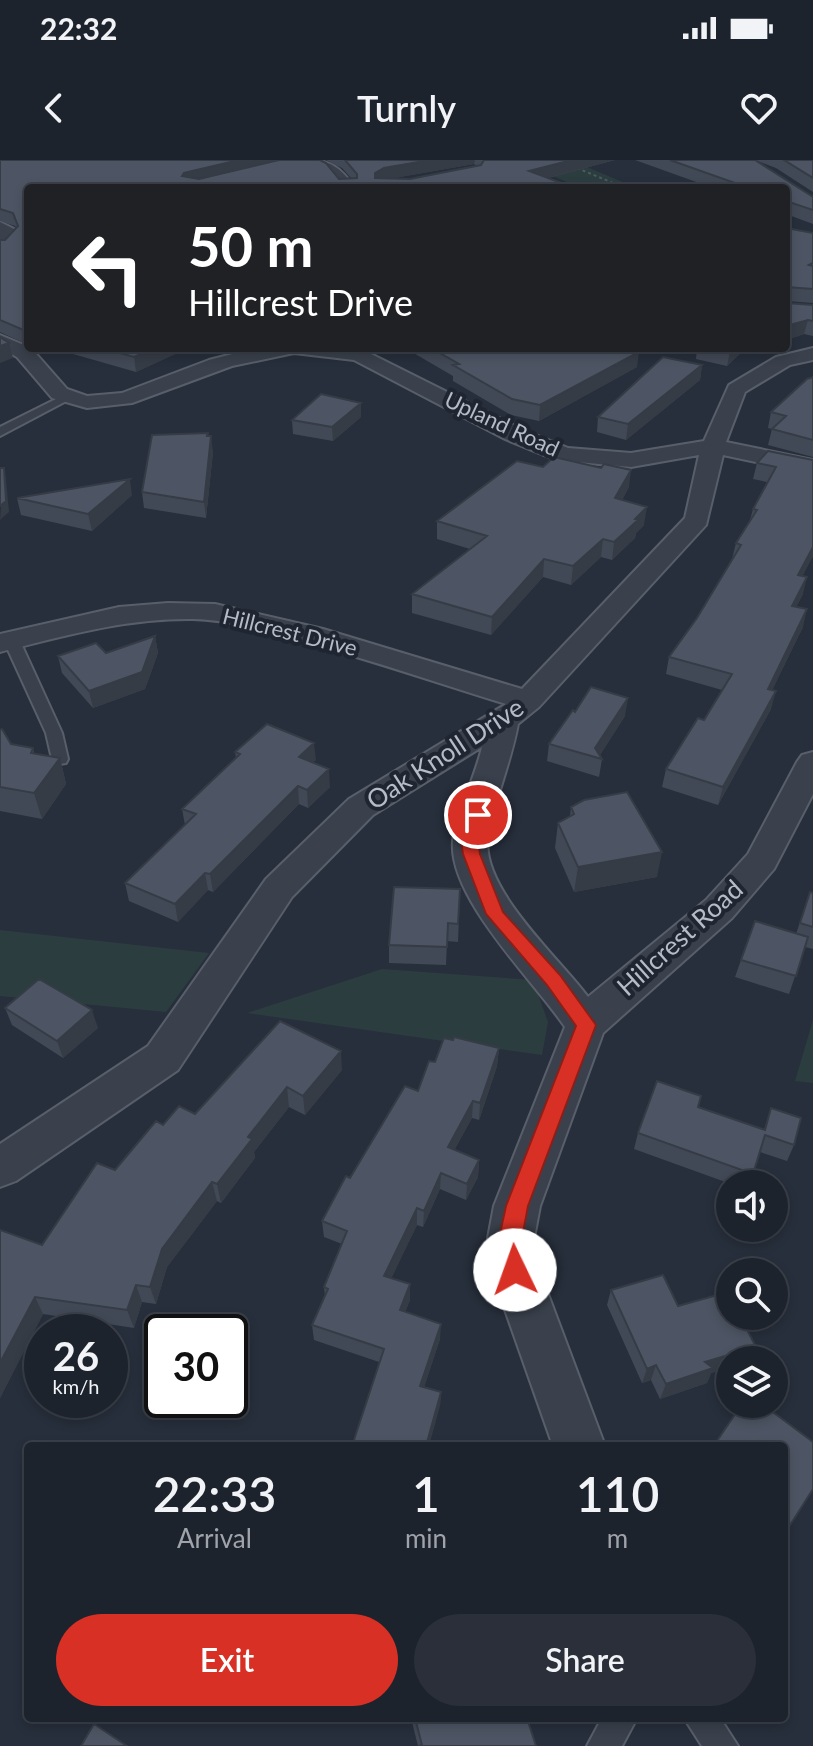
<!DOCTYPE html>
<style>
body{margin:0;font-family:Lato,sans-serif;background:#2a2f39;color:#f1f3f6;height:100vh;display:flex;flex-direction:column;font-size:30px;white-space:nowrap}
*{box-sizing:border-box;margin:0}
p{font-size:26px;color:#a0a4aa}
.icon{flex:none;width:44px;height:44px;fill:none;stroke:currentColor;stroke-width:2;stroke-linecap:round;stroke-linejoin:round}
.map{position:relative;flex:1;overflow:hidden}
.sheet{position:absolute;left:24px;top:1282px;width:764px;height:280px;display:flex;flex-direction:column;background:#1d232d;border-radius:8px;box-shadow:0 4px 12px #0003,0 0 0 2px #3b4049}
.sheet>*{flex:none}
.guide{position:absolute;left:24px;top:24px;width:766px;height:168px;border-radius:8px;box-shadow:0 4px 12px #0003,0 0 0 2px #3b4049;background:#202124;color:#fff;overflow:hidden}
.fabs{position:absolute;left:716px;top:1010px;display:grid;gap:16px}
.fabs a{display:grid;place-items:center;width:72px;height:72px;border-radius:50%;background:#1d232d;box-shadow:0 4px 12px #0003,0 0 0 2px #3b4049;font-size:40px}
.speed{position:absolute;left:24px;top:1154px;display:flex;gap:16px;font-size:40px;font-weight:700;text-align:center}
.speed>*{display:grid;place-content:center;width:104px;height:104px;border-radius:50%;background:#1d232d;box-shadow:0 4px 12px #0003,0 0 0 2px #3b4049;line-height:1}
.speed small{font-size:20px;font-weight:400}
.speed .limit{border:4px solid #111;border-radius:12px;background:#fff;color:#111}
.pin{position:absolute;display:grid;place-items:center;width:68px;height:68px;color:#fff;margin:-34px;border:4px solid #fff;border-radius:50%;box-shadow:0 2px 8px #0007}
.me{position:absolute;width:88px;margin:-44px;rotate:357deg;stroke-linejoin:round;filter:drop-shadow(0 0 6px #0008)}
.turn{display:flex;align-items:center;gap:28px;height:168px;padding:0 32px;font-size:36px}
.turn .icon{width:104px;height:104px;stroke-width:2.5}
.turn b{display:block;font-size:56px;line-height:68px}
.eta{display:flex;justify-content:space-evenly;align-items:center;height:136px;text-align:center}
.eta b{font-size:48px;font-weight:600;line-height:56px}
.action{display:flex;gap:16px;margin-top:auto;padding:16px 32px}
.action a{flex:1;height:92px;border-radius:48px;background:#d93025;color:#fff;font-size:32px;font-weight:600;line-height:92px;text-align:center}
.action a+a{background:#2a2f39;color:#f1f3f6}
.status{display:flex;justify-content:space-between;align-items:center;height:56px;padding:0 40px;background:#1d232d;direction:ltr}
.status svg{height:22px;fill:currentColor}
header{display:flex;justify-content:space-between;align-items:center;height:104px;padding:0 32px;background:#1d232d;font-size:36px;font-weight:600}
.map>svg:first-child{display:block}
</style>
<div class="status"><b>22:32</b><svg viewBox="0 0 49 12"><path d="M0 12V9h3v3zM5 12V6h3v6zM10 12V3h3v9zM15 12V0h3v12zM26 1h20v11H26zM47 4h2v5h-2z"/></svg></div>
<header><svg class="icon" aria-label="back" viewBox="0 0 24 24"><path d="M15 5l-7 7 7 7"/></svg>Turnly<svg class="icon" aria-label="heart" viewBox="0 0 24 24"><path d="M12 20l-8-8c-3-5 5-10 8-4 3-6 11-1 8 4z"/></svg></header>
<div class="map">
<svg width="813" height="1586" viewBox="0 0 813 1586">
<rect width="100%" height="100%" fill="#272f3c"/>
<path fill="#2c3d3f" d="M515,0H570L637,28H581Z
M0,770L209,793L166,852L0,836Z
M382,809L533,820L548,862L542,895L247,853Z
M813,860V923L795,921Z"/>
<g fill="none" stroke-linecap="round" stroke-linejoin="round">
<g stroke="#585f6a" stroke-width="4">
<path id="service" d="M62,236L72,238L0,276V267Z
M11,474L19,479L62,573L68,599L66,603L60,604L52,599L46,573L3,479Z
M602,1558H637L622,1586H587Z
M684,1558H720L738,1586H702Z"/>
</g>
<g stroke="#585f6a" stroke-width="4">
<path id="minor" d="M305,0C331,0 340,7 355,28H339L329,13Z
M0,62L14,69L18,77L6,91L0,92Z
M0,175L31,188L67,229L87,236L122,233L209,200L256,188H359L521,269L568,288L631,293L704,281L729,225L776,197L813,188V200L790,205L745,232L726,282L813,300V314L723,295L706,365L539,547L518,564C511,603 494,640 488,678C480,728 560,799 588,837L706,740L748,694L797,602L802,595L813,592V634L774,709L732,758L603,873L540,1046L534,1078L539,1110L605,1286H553L491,1110L488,1078L494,1046L565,867C534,821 448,738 453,681C455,657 476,615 482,587L373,655L292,737L178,910L16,1021L0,1027V984L148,886L266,719L349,639L506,544C441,524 377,502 312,484C274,473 233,460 193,459C126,458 64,476 0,492V474L119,447L168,443L215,444L323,469L522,529L685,358L699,295L631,307L556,300L505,279L354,200L294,193L232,206L132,243L87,248L52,238L17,197L0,188Z"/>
</g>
<path stroke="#4b5a5e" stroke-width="2" stroke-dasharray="3 3" stroke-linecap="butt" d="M577,8L625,28"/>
<use href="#service" fill="#3a414c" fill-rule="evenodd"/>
<use href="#minor" fill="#3a414c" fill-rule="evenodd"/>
</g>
<path fill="#424956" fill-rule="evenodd" d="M0,0L339,19L351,18L342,8L326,0H615L548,18L28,28V185L0,172V80H5L16,68L15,66L0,61ZM474,4L477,6L410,19L394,18Z
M635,0H813V32L776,8L755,0L813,37V64L786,54V28H713Z
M786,68L813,73V143L787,141V143L813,145V176L804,174L786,180Z
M52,188H204L175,194L136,212Z
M405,188H621L637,207L539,261L511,255L453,221V216Z
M697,188H746L727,206L696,199Z
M702,205L700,220L626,280L597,272L598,257Z
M813,217V297L768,285L772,269L768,268L771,252Z
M361,257L333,281L293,274L292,260Z
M208,276L213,292L206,358L144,348L142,332Z
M813,300V396L802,416L803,434L796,447L803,467L772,530L771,549L718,645L662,627L666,609L704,560L722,530L666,514L669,497L697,458L732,399L736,383L750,360L753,349L767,322L753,319L757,303Z
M629,327L622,340L644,365L636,373L635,378L612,400L601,397L571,425L543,417L491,475L412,453V434L470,389L437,379V361Z
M132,335L92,371L21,355L17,338Z
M155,476L158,493L145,529L93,548L62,513L58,496L106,493Z
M575,552L625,556L600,595L602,599L599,617L547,601L549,584Z
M0,570L11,584L33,588L34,593L60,598L66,624L42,659L0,651Z
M235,592L316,600L313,602L330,627L308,648L299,644L213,732L208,730L178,762L129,741L125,723L185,665L182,649L236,598Z
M571,647L657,717L574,732L555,688L558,663L570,656Z
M460,729L458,782L447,781L446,805L389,803V785Z
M810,732L813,733V789L805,787L789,834L735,817L741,800L796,774Z
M5,848L98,868L63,898L12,865Z
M499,888L497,906L479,960L472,958L454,990L479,1000L478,1017L466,1040L440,1029L423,1067L417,1065L391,1118L410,1140L405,1152L440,1179L424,1227L441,1232L440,1246L379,1202L314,1180L312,1165L325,1136L324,1127L342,1084L324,1077L322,1061L350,1018L418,931L435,902Z
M342,910L305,955L289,947L254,992L255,998L221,1043L217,1041L167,1107L156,1144L142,1142L134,1168L43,1154L0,1238V1070L42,1085L115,1010L163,965L195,954Z
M698,947L764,970L771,948L794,985L787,1001L760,992L749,1024H731L634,989L638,973Z
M611,1130L678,1146L730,1200V1208L711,1213L707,1223L660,1239L651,1220L642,1223L607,1145Z
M742,1244H762L813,1282V1329L784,1375V1286H714Z
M411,1558H527L418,1586Z"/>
<path fill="#363c46" d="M239,0H290L183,28L182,16L184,13Z
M430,0H475L474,4L384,20L375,18V13L384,8Z
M572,0H615L528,23L529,11Z
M808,160L804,174L786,180V166Z
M9,183L13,198L0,203V186Z
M154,188H204L175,194L136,212L134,197Z
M733,188H746L727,206L730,191Z
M639,192L637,207L539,261L540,245Z
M702,205L700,220L626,280L628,264Z
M361,243V257L333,281L332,267Z
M208,273L210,288L211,276L213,292L206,358L204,342Z
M4,308L6,320L9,352L0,360Z
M631,310L629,327L613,356L615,338Z
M130,319L132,335L92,371L88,354Z
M647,347L644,365L636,373L635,378L612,400L614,382L635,359Z
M603,379L601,397L571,425L573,406Z
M813,387V396L794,432L798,415Z
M544,399L543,417L491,475L492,457Z
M807,417L803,434L788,463L792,446Z
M807,449L803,467L764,547L768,529Z
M155,476L158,493L145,529L93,548L89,531Z
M776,531L771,549L718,645L723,627Z
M628,538L625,556L598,598L595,588Z
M314,583L316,600L300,614L299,597Z
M60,598L66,624L42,659L34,633Z
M329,609L330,627L308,648L307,630Z
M298,626L299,644L213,732L210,714Z
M662,692L657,717L574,732L578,707Z
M205,713L208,730L178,762L175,744Z
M92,850L98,868L63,898L57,881Z
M499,888L497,906L479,960L480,943Z
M341,891L342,910L305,955L303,936Z
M287,927L289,947L254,992L255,998L221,1043L217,1024L248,977Z
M473,941L472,958L447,1004L448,987Z
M479,1000L478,1017L466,1040L467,1024Z
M441,1013L440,1029L423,1067L424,1051Z
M212,1022L217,1041L167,1107L156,1144L150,1127L162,1089Z
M417,1048V1065L385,1132L384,1116Z
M410,1124V1140L400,1166V1150Z
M136,1125L142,1142L134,1168L127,1150Z
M35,1137L43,1154L0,1238V1203Z
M441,1164L440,1179L420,1240V1226Z
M756,1187L750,1200H730V1208L711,1213L707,1223L660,1239L666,1224L705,1202Z
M656,1205L651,1220L642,1223L647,1209Z
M441,1232L440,1246L429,1286H426Z"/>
<path fill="#4d5564" stroke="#363c46" stroke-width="2" d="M0,0H239L184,13L182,16L199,19L279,0H320L326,3L339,19L357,18V14L345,0H430L384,8L375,13V18L410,19L481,5L484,0H572L529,11L575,28H28V172L0,160V80H5L18,66L13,53L0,49Z
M670,0H755L813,37V50L786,41V28H749Z
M784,0H813V18Z
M786,68L813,73V103L809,105L813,106V129L787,127V143L813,145V161L808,160L786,166Z
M0,177L9,183L0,186Z
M102,188H154L134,197Z
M431,188H621L639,192L540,245L512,239L453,205L459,204Z
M716,188H733L730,191Z
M663,197L702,205L628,264L598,257Z
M813,217V280L772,269L786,256L771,252L807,219Z
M321,234L361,243L332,267L292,260Z
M208,273L207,276H211L204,342L142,332L152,275Z
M768,291L813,300V387L798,415L807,417L792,446L807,449L768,529L776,531L723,627L666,609L698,558L704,560L732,514L669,497L697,458L741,385L736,383L757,350L753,349L776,307L757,303Z
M554,297L601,308L604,304L631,310L615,338L647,347L635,359L638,360L614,382L603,379L573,406L544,399L492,457L412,434L487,376L437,361L517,301L543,307Z
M0,308H4L6,341L0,346Z
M130,319L88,354L17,338Z
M155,476L142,512L89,531L58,496L96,483L106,493Z
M591,527L628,538L595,588L602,599L549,584L573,550L575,552Z
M267,564L314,583L299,597L329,609L307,630L298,626L210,714L205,713L175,744L125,723L196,654L182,649L240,594L235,592Z
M2,569L11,584L33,588L31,593L60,598L34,633L0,627V570Z
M627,632L662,692L578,707L558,663L574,654L571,647L584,640Z
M394,727L460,729L458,764L448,763L447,787L389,785Z
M810,732L813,733V767L800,763Z
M755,761L808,777L796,816L741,800Z
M39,819L92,850L57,881L5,848Z
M280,861L341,891L303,936L287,927L248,977L252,979L217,1024L212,1022L162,1089L150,1127L136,1125L127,1150L35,1137L0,1203V1070L42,1085L97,1003L115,1010L156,961L163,965L179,946L195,954Z
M454,877L499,888L480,943L473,941L448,987L479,1000L467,1024L441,1013L424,1051L417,1048L384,1116L410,1124L400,1150L441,1164L420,1226L441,1232L426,1286H352L384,1189L312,1165L328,1129L324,1127L347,1071L322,1061L346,1016L350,1018L405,926L418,931L429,901L435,902L444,878L453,880Z
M657,921L701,936L698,947L765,970L771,948L801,958L794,985L765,975L753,1014L638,973Z
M663,1115L678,1146L728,1132L730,1137V1156H740L756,1187L705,1202L713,1208L666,1224L656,1205L647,1209L611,1130Z
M742,1244H762L813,1282V1329L785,1373L784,1372V1286H724L717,1281Z
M415,1558H527L536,1586H418L422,1585Z
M94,1564L127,1586H81Z"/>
<path fill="#d93025" stroke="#8d1f18" stroke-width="2" d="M478,649L486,655L478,681L480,694L503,752L560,815L596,865L528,1046L522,1078L526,1110L523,1117L515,1120L507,1117L499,1078L506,1046L576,866L547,825L486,754L463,694L461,681L470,655Z"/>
<g text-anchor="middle" stroke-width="8" stroke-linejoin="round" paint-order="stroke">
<g font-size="22" fill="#b6bcc7" stroke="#1f2631">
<text transform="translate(502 264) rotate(25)" y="8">Upland Road</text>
<text transform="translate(290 472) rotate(14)" y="8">Hillcrest Drive</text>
</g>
<g font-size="26" fill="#b6bcc7" stroke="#1f2631">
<text transform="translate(445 594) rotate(-33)" y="9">Oak Knoll Drive</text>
<text transform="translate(680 778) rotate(-42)" y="9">Hillcrest Road</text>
</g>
</g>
</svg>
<div class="fabs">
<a><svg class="icon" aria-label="sound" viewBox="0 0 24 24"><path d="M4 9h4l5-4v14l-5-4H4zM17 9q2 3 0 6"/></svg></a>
<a><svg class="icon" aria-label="search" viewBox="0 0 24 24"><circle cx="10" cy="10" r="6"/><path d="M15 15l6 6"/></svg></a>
<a><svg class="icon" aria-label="layers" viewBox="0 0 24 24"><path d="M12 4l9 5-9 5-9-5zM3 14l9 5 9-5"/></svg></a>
</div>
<div class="speed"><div>26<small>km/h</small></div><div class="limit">30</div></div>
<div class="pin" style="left:478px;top:655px;background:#d93025"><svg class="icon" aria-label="arrive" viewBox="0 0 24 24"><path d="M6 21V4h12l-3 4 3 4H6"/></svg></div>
<svg class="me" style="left:515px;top:1110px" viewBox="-20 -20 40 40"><circle r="19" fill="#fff"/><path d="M0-13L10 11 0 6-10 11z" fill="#d93025"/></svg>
<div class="guide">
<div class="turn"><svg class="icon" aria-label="left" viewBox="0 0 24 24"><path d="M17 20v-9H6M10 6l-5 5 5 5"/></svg><div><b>50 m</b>Hillcrest Drive</div></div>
</div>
<section class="sheet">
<div class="eta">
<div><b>22:33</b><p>Arrival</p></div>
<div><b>1</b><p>min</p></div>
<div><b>110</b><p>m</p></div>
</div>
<div class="action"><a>Exit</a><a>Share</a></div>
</section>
</div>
